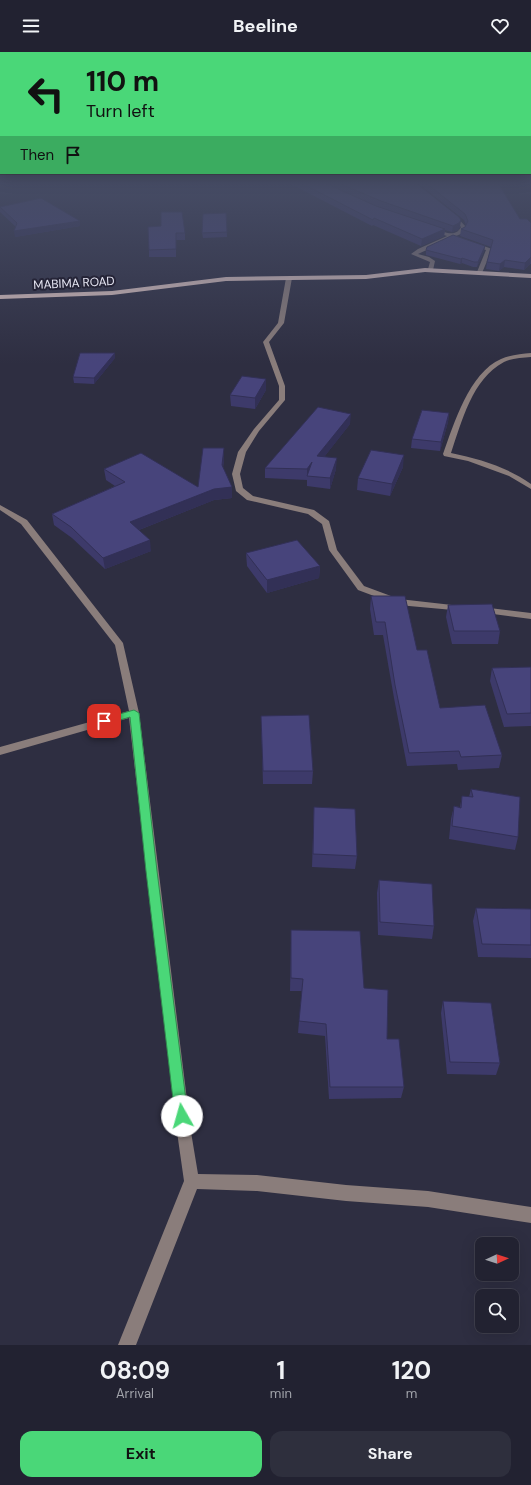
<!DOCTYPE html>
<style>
body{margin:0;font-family:"DM Sans",sans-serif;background:#2e2f3d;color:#f1f3f6;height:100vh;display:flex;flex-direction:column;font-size:15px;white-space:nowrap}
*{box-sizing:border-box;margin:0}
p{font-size:13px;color:#a2a4ab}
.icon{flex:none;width:22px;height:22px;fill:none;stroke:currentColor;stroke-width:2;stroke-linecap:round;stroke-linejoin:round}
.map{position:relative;height:1293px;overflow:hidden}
.drawer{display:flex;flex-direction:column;background:#222231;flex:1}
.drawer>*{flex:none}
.hud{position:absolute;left:0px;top:0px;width:531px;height:122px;box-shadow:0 4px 16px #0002,0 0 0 1px #3f3f4d;background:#4ad778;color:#111;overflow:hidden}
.needle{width:26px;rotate:87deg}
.controls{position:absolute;left:475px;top:1185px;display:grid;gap:8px}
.controls a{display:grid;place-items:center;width:44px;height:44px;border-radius:8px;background:#222231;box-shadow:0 4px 16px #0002,0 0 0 1px #3f3f4d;font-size:20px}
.pin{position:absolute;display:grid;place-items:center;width:34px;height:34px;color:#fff;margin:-17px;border-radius:8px;box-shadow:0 2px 6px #0006}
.me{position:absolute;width:44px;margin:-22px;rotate:353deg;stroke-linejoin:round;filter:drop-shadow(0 0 3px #0008)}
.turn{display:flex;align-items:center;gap:14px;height:84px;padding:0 20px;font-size:18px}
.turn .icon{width:52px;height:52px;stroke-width:2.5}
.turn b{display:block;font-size:28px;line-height:34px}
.then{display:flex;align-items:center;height:38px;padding:0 20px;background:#0003;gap:8px;font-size:15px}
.eta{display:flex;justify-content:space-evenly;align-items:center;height:68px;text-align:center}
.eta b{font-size:24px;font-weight:700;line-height:28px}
.button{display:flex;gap:8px;margin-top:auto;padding:8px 20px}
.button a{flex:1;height:46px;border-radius:12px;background:#4ad778;color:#111;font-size:16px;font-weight:700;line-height:46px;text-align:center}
.button a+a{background:#2e2f3d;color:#f1f3f6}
header{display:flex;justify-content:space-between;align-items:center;height:52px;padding:0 20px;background:#222231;font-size:18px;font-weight:700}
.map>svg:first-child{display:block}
</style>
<header><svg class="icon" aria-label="menu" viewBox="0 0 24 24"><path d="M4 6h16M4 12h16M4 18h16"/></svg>Beeline<svg class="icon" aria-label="heart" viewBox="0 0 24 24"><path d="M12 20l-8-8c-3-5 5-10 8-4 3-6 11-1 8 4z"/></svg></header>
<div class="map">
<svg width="531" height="1293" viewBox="0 0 531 1293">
<rect width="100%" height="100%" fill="#2e2e41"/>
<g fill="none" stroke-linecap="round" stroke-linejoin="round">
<path fill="#8a7d7b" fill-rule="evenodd" d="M449,161H453L466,175L463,181L456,184L492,197L482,221L477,220L486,198L452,186L418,202L429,205L435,209L433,218L428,217L430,210L411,202L418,197L447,184L431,179V177C442,177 454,188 461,175L449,163Z
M289,224L292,226L284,271L269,290L285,334V348L259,379L246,400L240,422L243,436L253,444L314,458L329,469L337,498L364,534L399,547L461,554L466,557L464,559L398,553L358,538L329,498L322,472L308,462L247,448L236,439L232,422L238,400L254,377L279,348V334L263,290L278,271L286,226Z
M531,301V305C522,306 512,306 504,310C472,327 462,369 451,401C480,407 507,415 531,432V437L509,424L468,409L444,404L443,402C454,372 469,321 501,307C510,303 521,302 531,301Z
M0,453L27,468L123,591L139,661L191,1080L198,1122L257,1123L346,1133L428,1139L531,1155V1171L428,1155L346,1149L257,1139L197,1137L136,1293H118L184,1129L177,1080L129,666L0,703V695L129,659L115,593L21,472L0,458Z
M481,555L531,561V567L478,560L476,558Z"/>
<path fill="#e4cac5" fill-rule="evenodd" d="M425,216L531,222V226L425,220L366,227L226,229L112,243L0,247V243L112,239L226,225L366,223Z"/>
</g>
<path fill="#3d3a6a" d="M289,131H498L520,167L531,171V212H530L524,218L504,215L499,219L486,217L487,210L491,195L460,184L461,177L465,175L466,173L464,168L418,131H417L460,175L458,178L452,180L445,178L444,184L421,194L373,173L372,174Z
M0,155L80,169V174L15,185L16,175L0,160Z
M226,161L227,185L203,186L202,181Z
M161,174L185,181V188H176V205H149V198Z
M485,194L484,199L477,215H473L462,211L460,212L426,203V198Z
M115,306L94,332L74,331L73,325Z
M266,338L255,357L231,354L230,343Z
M449,361L448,370L440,399L411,396L412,387Z
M350,372L324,405L336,417L330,437L307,434V427V428L265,426V416Z
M224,407L223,416L232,446L214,448L139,478L151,499L105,517L72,486L54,473L52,462L115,434L106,428L104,417L198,435Z
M403,415L390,444L357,438L358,426Z
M246,501L320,514L319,526L267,541L247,514Z
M371,544L417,598L440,656L502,703L499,716L458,718L457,712L407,714L394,646L383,583H374L370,557Z
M448,553L500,579L498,592H452L446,565Z
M531,615V674L504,675L490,629L492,616Z
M261,664L313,719L312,732H263Z
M471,737L518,785L515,798L449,787L451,767L454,754L460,755L462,744L469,745Z
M314,755L357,804L355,817L312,815Z
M379,828L434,874L432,887L378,883L377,841Z
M476,856L531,857V906L478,905L473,869Z
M291,890L364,936L387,987L404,1035L401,1046L329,1047L325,984L298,981L299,969L302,939H290Z
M443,949L500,1011L496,1023L447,1022L441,961Z"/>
<path fill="#323056" d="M461,168L460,175L458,178L452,180L453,174Z
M80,169V174L15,185L14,179Z
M445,177L444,184L421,194L422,187Z
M485,194L484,199L477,215L478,210Z
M531,205L530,212L524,218L525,211Z
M462,206V211L460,212L461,207Z
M505,208L504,215L499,219L500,212Z
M115,301V306L94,332V326Z
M266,327V338L255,357V346Z
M449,361L448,370L440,399L441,390Z
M351,362L350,372L317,414V404Z
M224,396V407L222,424V413Z
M404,403L403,415L390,444L392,432Z
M337,406L336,417L330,437V426Z
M312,410L307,424V428V417Z
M232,435V446L214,448L131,481L130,470L214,437Z
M150,488L151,499L105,517L103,506Z
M320,514L319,526L267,541V528Z"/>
<path fill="#47447b" stroke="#323056" d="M301,131H325L376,154L445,177L422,187L374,166L373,168Z
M338,131H416L459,165L461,168L459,171L453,174L381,149Z
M426,131H498L520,167H527L531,171V205L525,211L505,208L500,212L487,210L493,188L461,177L465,175L468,169L465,162Z
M41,146L80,169L14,179L17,171L0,155Z
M161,160H182L185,181H176V197L149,198L148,175L161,174Z
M226,161L227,180L202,181L203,162Z
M453,183L485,194L478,210H474L462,206L461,207L426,198L427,195Z
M80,301H115L94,326L73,325Z
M242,324L266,327L255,346L230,343Z
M318,355L351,362L317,404L337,406L330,426L307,424L312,410L307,417L265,416Z
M422,358L449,361L441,390L412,387Z
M203,396H224L222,413L232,435L214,437L130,470L150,488L103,506L71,475L52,462L125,430L104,417L141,401L198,435Z
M371,398L404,403L392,432L358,426Z
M297,488L320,514L267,528L246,501Z
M371,544H405L417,598H427L440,656L485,653L502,703L461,705L459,699L409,701L395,633L385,570H376Z
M492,552L500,579H454L448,553Z
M531,615V661L507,662L492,616Z
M309,663L313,719H263L261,664Z
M471,737L520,745L518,785L452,774L454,754L461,756L462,744L473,745Z
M314,755L355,757L357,804L313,802Z
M379,828L432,832L434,874L380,870Z
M476,856L531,857V893L482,892Z
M291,878L360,879L364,936L388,938L387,987H399L404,1035H330L326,972L299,969L303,927L291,926Z
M443,949L491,951L500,1011L450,1010Z"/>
<linearGradient id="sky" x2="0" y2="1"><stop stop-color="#191924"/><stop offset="0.42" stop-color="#464c65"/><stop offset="1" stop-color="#464c65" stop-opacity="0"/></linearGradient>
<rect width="531" height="312" fill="url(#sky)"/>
<path fill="#4ad778" stroke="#308c4e" d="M134,658L139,661L157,819L188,1064L186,1069L182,1071L177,1069L175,1064L146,819L130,665L104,673L100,669L101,667Z"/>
<g text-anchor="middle" stroke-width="4" stroke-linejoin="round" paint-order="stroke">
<g font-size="12" fill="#e6e6f3" stroke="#252437">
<text transform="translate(74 231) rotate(-3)" y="4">MABIMA ROAD</text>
</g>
</g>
</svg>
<div class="controls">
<a><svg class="needle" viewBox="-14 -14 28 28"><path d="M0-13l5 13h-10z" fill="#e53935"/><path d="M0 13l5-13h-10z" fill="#a2a4ab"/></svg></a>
<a><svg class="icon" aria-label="search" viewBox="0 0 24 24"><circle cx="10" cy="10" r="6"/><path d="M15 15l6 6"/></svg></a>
</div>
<div class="pin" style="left:104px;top:669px;background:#d93025"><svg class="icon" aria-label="arrive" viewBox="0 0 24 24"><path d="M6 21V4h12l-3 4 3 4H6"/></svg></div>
<svg class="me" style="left:182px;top:1064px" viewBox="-20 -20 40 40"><circle r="19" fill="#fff"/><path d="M0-13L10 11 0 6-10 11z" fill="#4ad778"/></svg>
<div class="hud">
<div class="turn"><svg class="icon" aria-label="left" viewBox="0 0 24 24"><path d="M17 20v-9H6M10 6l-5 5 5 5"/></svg><div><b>110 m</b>Turn left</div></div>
<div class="then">Then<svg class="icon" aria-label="arrive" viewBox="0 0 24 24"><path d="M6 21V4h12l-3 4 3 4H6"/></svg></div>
</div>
</div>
<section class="drawer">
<div class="eta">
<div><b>08:09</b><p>Arrival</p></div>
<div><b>1</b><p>min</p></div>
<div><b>120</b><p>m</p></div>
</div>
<div class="button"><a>Exit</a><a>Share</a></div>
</section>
